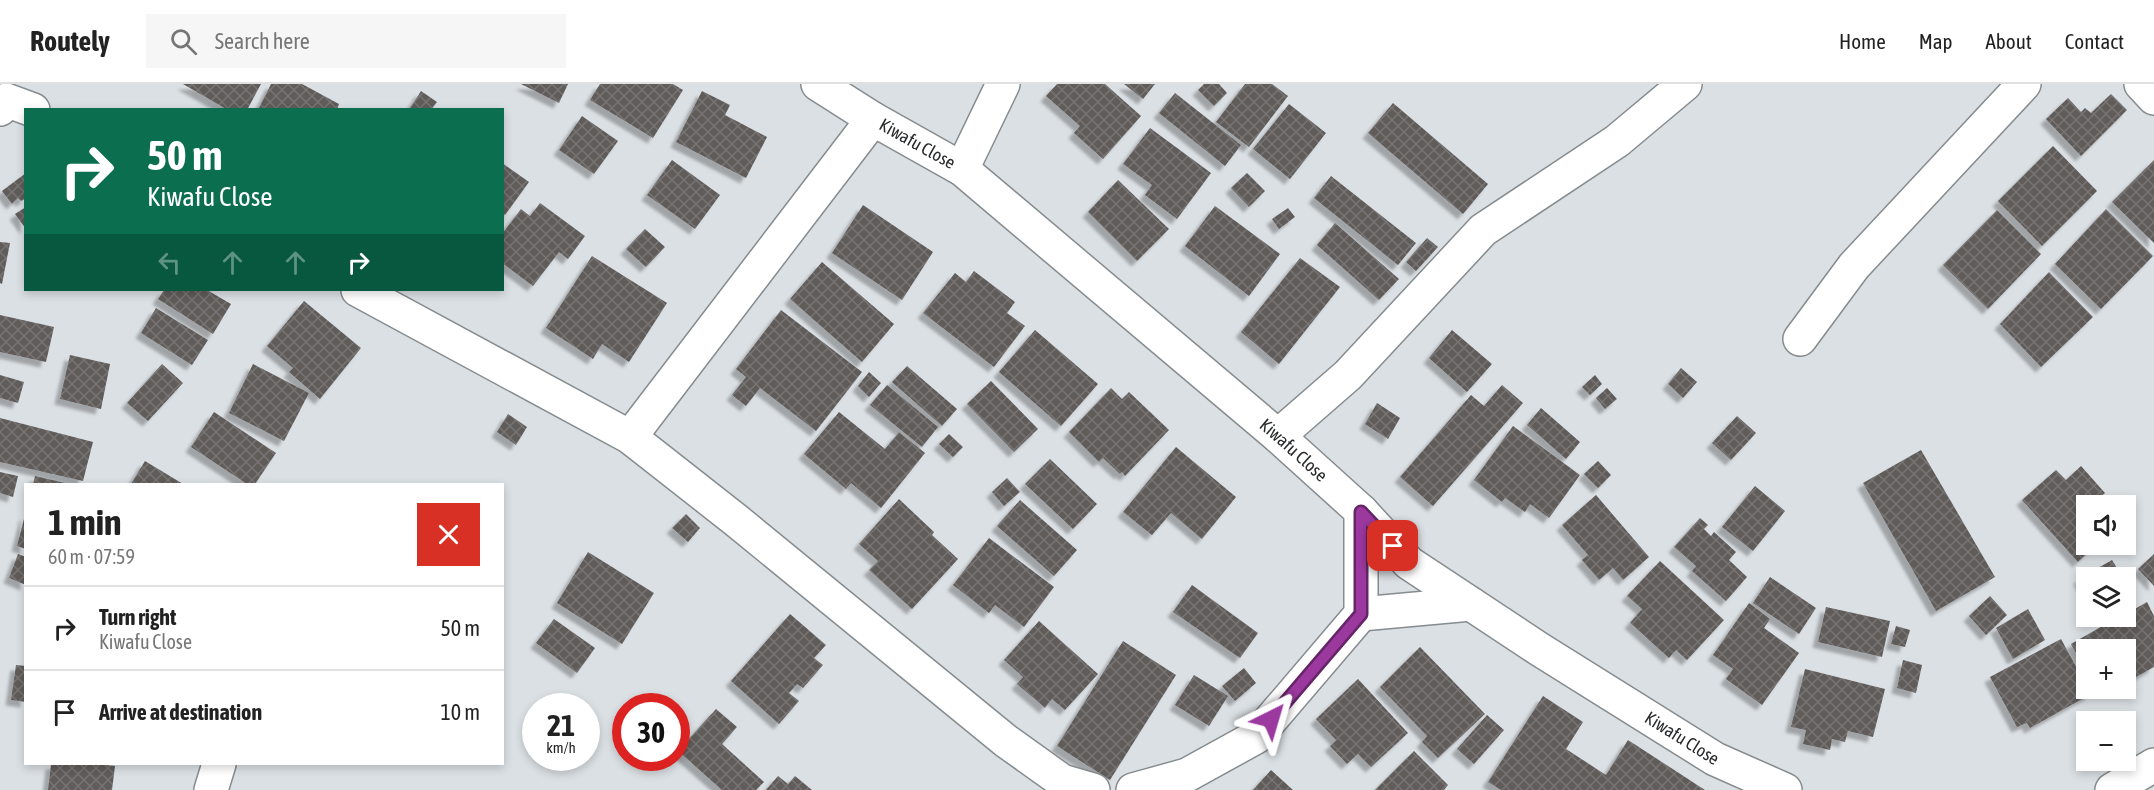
<!DOCTYPE html>
<meta charset="utf-8">
<style>
body{margin:0;font-family:"Asap Condensed",sans-serif;background:#f6f6f6;color:#222;height:100vh;display:flex;flex-direction:column;font-size:22px;white-space:nowrap}
*{box-sizing:border-box;margin:0}
p{font-size:20px;color:#767676}
.icon{flex:none;width:33px;height:33px;fill:none;stroke:currentColor;stroke-width:2;stroke-linecap:round;stroke-linejoin:round}
.map{position:relative;flex:1;overflow:hidden}
.sheet{position:absolute;left:24px;top:399px;width:480px;height:282px;display:flex;flex-direction:column;background:#fff;border-radius:0px;box-shadow:0 3px 9px #0003}
.sheet>*{flex:none}
.guide{position:absolute;left:24px;top:24px;width:480px;height:183px;border-radius:0px;box-shadow:0 3px 9px #0003;background:#0b6e4f;color:#fff;overflow:hidden}
.controls{position:absolute;left:2076px;top:411px;display:grid;gap:12px}
.controls a{display:grid;place-items:center;width:60px;height:60px;border-radius:0px;background:#fff;box-shadow:0 3px 9px #0003;font-size:30px}
.speed{position:absolute;left:522px;top:609px;display:flex;gap:12px;font-size:30px;font-weight:700;text-align:center}
.speed>*{display:grid;place-content:center;width:78px;height:78px;border-radius:50%;background:#fff;box-shadow:0 3px 9px #0003;line-height:1}
.speed small{font-size:15px;font-weight:400}
.speed .limit{border:9px solid #d22;background:#fff;color:#111}
.pin{position:absolute;display:grid;place-items:center;width:51px;height:51px;color:#fff;margin:-26px;border-radius:12px;box-shadow:0 3px 9px #0006}
.me{position:absolute;width:66px;margin:-33px;rotate:40deg;stroke-linejoin:round;filter:drop-shadow(0 0 4px #0008)}
.turn{display:flex;align-items:center;gap:21px;height:126px;padding:0 24px;font-size:27px}
.turn .icon{width:78px;height:78px;stroke-width:2.5}
.turn b{display:block;font-size:42px;line-height:51px}
.lanes{display:flex;align-items:center;height:57px;padding:0 24px;background:#0003;justify-content:center;gap:30px;direction:ltr}
.lanes .off{opacity:.35}
.round{display:grid;place-items:center;flex:none;width:63px;height:63px;border-radius:0px;background:#f6f6f6}
.summary{display:flex;align-items:center;justify-content:space-between;height:102px;padding:0 24px}
h1{font-size:36px;font-weight:700;line-height:45px}
ul{padding:0;list-style:none}
li{display:flex;align-items:center;gap:18px;height:84px;padding:0 24px;border-top:2px solid #e0e0e0}
li div{flex:1}
li b{display:block;font-size:22px}
li em{font-style:normal}
header{display:flex;align-items:center;gap:36px;box-sizing:border-box;height:84px;padding:0 30px;background:#fff;border-bottom:2px solid #e0e0e0}
header strong{font-size:28px}
nav{display:flex;gap:33px;margin-inline-start:auto;font-size:21px}
.search{width:420px;height:54px;background:#f6f6f6;display:flex;align-items:center;gap:15px;box-sizing:border-box;padding:0 21px;border-radius:0px;color:#767676;font-size:22px}
.map>svg:first-child{display:block}
</style>
<header>
<strong>Routely</strong>
<div class="search"><svg class="icon" aria-label="search" viewBox="0 0 24 24"><circle cx="10" cy="10" r="6"/><path d="M15 15l6 6"/></svg>Search here</div>
<nav><a>Home</a><a>Map</a><a>About</a><a>Contact</a></nav>
</header>
<div class="map">
<svg width="2154" height="706" viewBox="0 0 2154 706">
<defs>
<pattern id="building-cross-hatch" width="8" height="8" patternUnits="userSpaceOnUse" patternTransform="scale(1.5)"><rect width="8" height="8" fill="#615b5a"/><path d="M0 0l8 8M0 8l8-8" fill="none" stroke="#787474"/></pattern>
<filter id="shadow"><feDropShadow dx="-5.5" dy="5.5" stdDeviation="1.5" flood-color="#0004"/></filter>
</defs>
<rect width="100%" height="100%" fill="#dbe0e4"/>
<path fill="url(#building-cross-hatch)" filter="url(#shadow)" d="M183,0H261L247,26H228Z
M271,0H302L339,20L337,26H258Z
M521,0H568L559,19Z
M600,0H673L683,6L653,54L590,16Z
M1057,0H1105L1141,32L1103,75L1074,49L1080,42L1046,12Z
M1124,0H1155L1143,15Z
M1204,0H1219L1227,9L1214,22L1198,6Z
M1245,0H1272L1288,12L1249,63L1216,38Z
M421,7L437,18L431,26H409Z
M702,7L730,21L725,31L767,53L746,94L676,58Z
M1175,9L1241,61L1225,82L1159,29Z
M2111,10L2127,26L2081,72L2046,35L2068,14L2081,28L2085,24L2091,29Z
M1393,19L1488,100L1463,130L1368,49Z
M1289,20L1326,49L1290,95L1253,65Z
M582,32L618,57L594,90L559,66Z
M1150,44L1211,89L1177,135L1145,111L1152,101L1123,80Z
M2053,62L2097,107L2042,162L1998,117Z
M672,76L720,111L695,145L647,111Z
M2154,76V159L2112,118Z
M502,79L529,98L505,131L502,128Z
M26,89V114L21,117L18,114L12,120L2,107Z
M1247,89L1265,107L1249,123L1231,104Z
M1331,92L1416,159L1398,181L1314,114Z
M1118,96L1169,145L1137,177L1088,128Z
M540,119L585,152L568,175L559,168L533,202L502,179V150L521,125L530,132Z
M863,121L933,168L902,216L832,169Z
M1215,122L1280,170L1249,212L1185,162Z
M26,123V145L15,130Z
M1288,124L1295,133L1279,145L1272,135Z
M2106,125L2153,172L2101,225L2055,180Z
M1997,126L2041,170L1988,225L1943,181Z
M1335,139L1399,195L1379,216L1317,161Z
M645,145L665,163L646,183L626,165Z
M1427,154L1438,163L1416,187L1406,178Z
M0,158L10,159L2,200L0,199Z
M592,172L667,219L629,278L602,260L593,275L546,244Z
M1300,174L1340,203L1279,280L1241,248Z
M822,178L894,240L862,278L790,215Z
M974,187L1015,218L1007,229L1025,242L994,283L923,229L955,189L966,198Z
M2049,188L2093,233L2041,283L2000,240Z
M164,206H207L231,220L213,250L158,215Z
M304,217L361,264L320,315L289,288L293,284L267,262Z
M156,224L208,256L192,281L141,249Z
M781,226L862,288L816,347L760,304L746,322L732,311L746,293L736,285Z
M0,231L54,243L46,278L0,268Z
M1035,246L1098,300L1061,342L999,288Z
M1452,246L1492,280L1467,308L1429,274Z
M70,271L110,280L101,325L60,315Z
M162,280L183,299L148,337L127,319Z
M253,280L309,309L284,357L229,329Z
M907,282L957,325L942,342L892,298Z
M1681,284L1697,298L1683,314L1668,300Z
M869,288L881,299L869,313L858,302Z
M0,291L24,298L18,319L0,314Z
M1595,291L1602,300L1590,311L1582,303Z
M991,297L1038,345L1014,368L967,320Z
M887,301L938,343L922,363L870,321Z
M1502,301L1523,319L1433,422L1400,393L1471,311L1484,322Z
M1111,304L1122,315L1129,308L1169,346L1125,392L1122,388L1120,390L1103,374L1099,378L1069,348Z
M1607,304L1617,315L1605,325L1596,314Z
M1377,319L1400,334L1388,355L1365,340Z
M1541,324L1580,358L1566,375L1527,341Z
M214,328L276,369L255,400H247L191,363Z
M839,328L885,365L899,348L925,369L881,424L851,399L846,405L804,370Z
M508,330L527,343L516,361L497,348Z
M1737,332L1756,349L1731,376L1712,359Z
M0,334L93,358L83,397L0,378Z
M1513,342L1580,391L1549,434L1530,420L1525,428L1505,414L1502,418L1474,396Z
M949,350L963,363L953,373L939,360Z
M1176,363L1236,413L1202,455L1171,429L1152,451L1123,428Z
M1921,366L1995,493L1936,527L1863,399Z
M1050,375L1097,420L1073,445L1025,400Z
M145,377L183,400H131Z
M1598,377L1611,391L1598,404L1584,390Z
M2081,382L2105,409L2097,416L2101,422H2086V460H2097L2078,478L2022,416L2056,386L2066,396Z
M0,388L18,392L13,413L0,409Z
M35,392L70,400H33Z
M1007,394L1020,408L1004,422L992,408Z
M1755,402L1785,427L1753,467L1722,443Z
M1596,411L1649,473L1623,496L1613,484L1599,496L1582,476L1588,471L1562,441Z
M899,415L934,448L932,451L958,475L912,525L869,486L878,477L859,460Z
M1020,416L1077,466L1054,492L997,442Z
M686,430L700,444L688,458L672,444Z
M25,431H26V465L17,462Z
M1700,434L1708,441L1704,445L1711,452L1714,448L1736,468L1729,476L1747,493L1726,517L1692,487L1696,482L1674,463Z
M989,454L1054,503L1024,543L995,521L989,529L953,501Z
M588,468L654,509L622,560L557,519Z
M18,470L26,473V501L9,494Z
M2154,470V502L2138,485Z
M2112,476L2123,494H2086V507L2079,495Z
M1660,477L1724,536L1687,576L1676,566L1669,574L1630,539L1642,525L1627,512Z
M1770,493L1816,524L1799,550L1753,519Z
M1192,501L1258,549L1240,574L1173,528Z
M1990,512L2007,531L1986,551L1969,532Z
M2147,518L2154,532V583L2134,594L2130,586L2126,589V566H2086V587L2071,560L2120,532H2126V530Z
M1749,519L1770,535L1764,544L1799,569L1762,621L1726,595L1733,585L1713,571Z
M1826,523L1890,537L1882,573L1818,558Z
M2028,525L2045,556L2013,575L1996,544Z
M790,530L826,561L814,574L823,581L803,604L797,600L789,609L799,617L779,640L731,597Z
M554,535L595,564L577,589L536,559Z
M1039,537L1098,590L1065,626L1052,615L1045,624L1017,600L1023,593L1004,576Z
M1896,542L1910,546L1905,563L1891,560Z
M2061,555L2091,610L2030,644L2027,639L2017,643L1990,593Z
M1123,557L1176,591L1110,696L1057,662Z
M1420,563L1485,630L1438,674L1422,658L1427,652L1380,603Z
M1903,576L1922,581L1916,609L1897,604Z
M16,581L26,582V618L11,616Z
M1244,584L1256,599L1235,617L1222,602Z
M1805,585L1885,605L1873,653L1848,647L1845,658L1832,655L1830,666L1803,660L1806,646L1791,643Z
M1194,591L1228,612L1209,642L1175,621Z
M1358,595L1408,649L1371,683L1358,670L1347,680L1330,662L1336,656L1316,635Z
M1543,612L1583,638L1566,665L1606,691L1628,656L1705,706H1501L1488,698Z
M716,625L737,643L722,660L764,698L756,706H722L678,667Z
M1487,631L1504,646L1474,680L1457,665Z
M1414,667L1448,701L1444,706H1375Z
M51,680H97L115,682L112,706H48Z
M1271,686L1293,706H1253Z
M778,692L788,700L795,692L812,706H766Z"/>
<g fill="none" stroke-linecap="round" stroke-linejoin="round">
<g stroke="#868b8e" stroke-width="36">
<g id="minor">
<path id="s1" d="M818,0L873,35L962,85L1278,352L1361,427L1409,479L1539,565L1715,675L1785,706"/>
<path d="M2141,0L2154,14"/>
<path d="M0,25L6,16L33,26"/>
<path d="M962,85L1003,0"/>
<path d="M358,206L630,353L737,437L1006,657L1062,697L1093,706"/>
<path d="M1800,255L1854,182L2024,0"/>
<path d="M1278,352L1348,291L1483,146L1617,57L1685,0"/>
<path d="M630,353L873,35"/>
<path d="M1361,530L1471,520"/>
<path d="M211,706L219,680"/>
<path d="M1133,706L1187,691L1256,653L1361,530V427"/>
<path d="M2112,706L2154,681"/>
</g>
</g>
<use href="#minor" stroke="#fff" stroke-width="33"/>
</g>
<g fill="none" stroke-linecap="round" stroke-linejoin="round">
<g stroke="#652567" stroke-width="15">
<path id="route" d="M1271,635L1361,530V428L1393,462"/>
</g>
<use href="#route" stroke="#9c399f" stroke-width="10"/>
</g>
<g text-anchor="middle" stroke-width="6" stroke-linejoin="round" paint-order="stroke">
<g font-size="18" fill="#282a2c" stroke="#fff">
<text dy="6" stroke="none"><textPath href="#s1" startOffset="116">Kiwafu Close</textPath></text>
<text dy="6" stroke="none"><textPath href="#s1" startOffset="602">Kiwafu Close</textPath></text>
<text dy="6" stroke="none"><textPath href="#s1" startOffset="1088">Kiwafu Close</textPath></text>
</g>
</g>
</svg>
<div class="controls">
<a><svg class="icon" aria-label="sound" viewBox="0 0 24 24"><path d="M4 9h4l5-4v14l-5-4H4zM17 9q2 3 0 6"/></svg></a>
<a><svg class="icon" aria-label="layers" viewBox="0 0 24 24"><path d="M12 4l9 5-9 5-9-5zM3 14l9 5 9-5"/></svg></a>
<a>+</a>
<a>−</a>
</div>
<div class="speed"><div>21<small>km/h</small></div><div class="limit">30</div></div>
<div class="pin" style="left:1393px;top:462px;background:#d93025"><svg class="icon" aria-label="arrive" viewBox="0 0 24 24"><path d="M6 21V4h12l-3 4 3 4H6"/></svg></div>
<svg class="me" style="left:1271px;top:635px" viewBox="-20 -20 40 40"><path d="M0-17L14 15 0 8-14 15z" fill="#9c399f" stroke="#fff" stroke-width="4"/></svg>
<div class="guide">
<div class="turn"><svg class="icon" aria-label="right" viewBox="0 0 24 24"><path d="M7 20v-9h11M14 6l5 5-5 5"/></svg><div><b>50 m</b>Kiwafu Close</div></div>
<div class="lanes"><svg class="icon off" aria-label="left" viewBox="0 0 24 24"><path d="M17 20v-9H6M10 6l-5 5 5 5"/></svg><svg class="icon off" aria-label="ahead" viewBox="0 0 24 24"><path d="M12 20V5M6 11l6-6 6 6"/></svg><svg class="icon off" aria-label="ahead" viewBox="0 0 24 24"><path d="M12 20V5M6 11l6-6 6 6"/></svg><svg class="icon" aria-label="right" viewBox="0 0 24 24"><path d="M7 20v-9h11M14 6l5 5-5 5"/></svg></div>
</div>
<section class="sheet">
<div class="summary"><div><h1>1 min</h1><p>60 m · 07:59</p></div><a class="round" style="background:#d93025;color:#fff"><svg class="icon" aria-label="close" viewBox="0 0 24 24"><path d="M6 6l12 12M18 6L6 18"/></svg></a></div>
<ul>
<li><svg class="icon" aria-label="right" viewBox="0 0 24 24"><path d="M7 20v-9h11M14 6l5 5-5 5"/></svg><div><b>Turn right</b><p>Kiwafu Close</p></div><em>50 m</em></li>
<li><svg class="icon" aria-label="arrive" viewBox="0 0 24 24"><path d="M6 21V4h12l-3 4 3 4H6"/></svg><div><b>Arrive at destination</b></div><em>10 m</em></li>
</ul>
</section>
</div>
